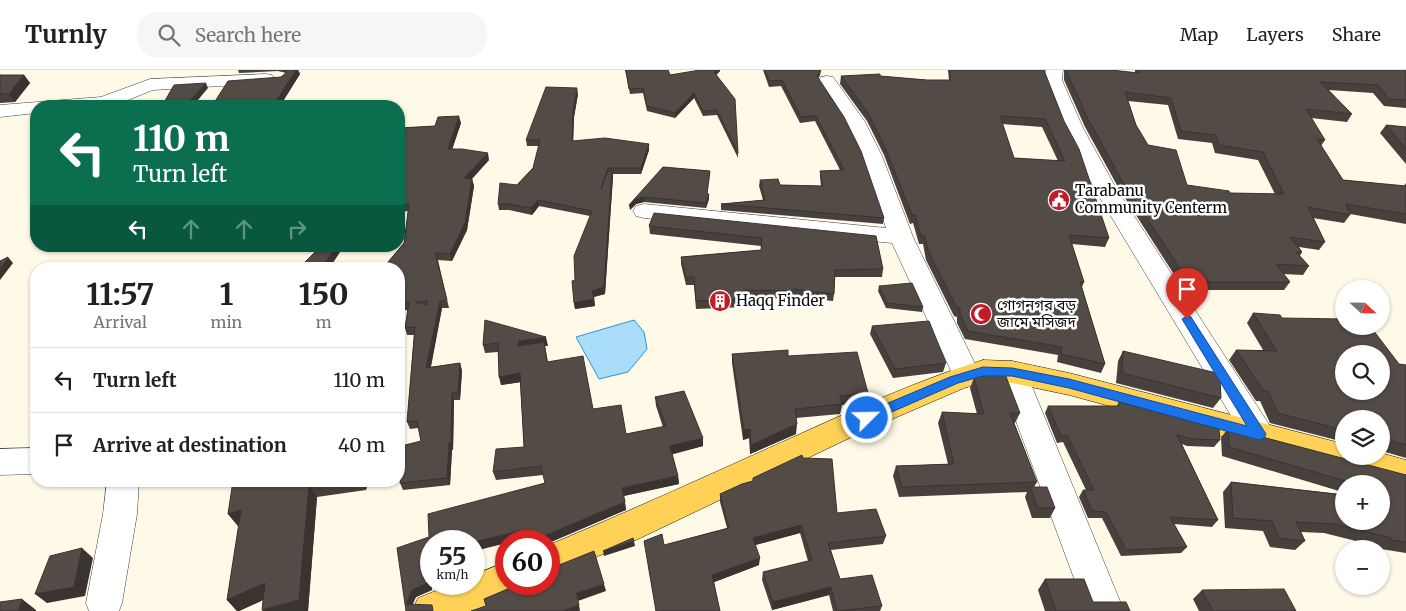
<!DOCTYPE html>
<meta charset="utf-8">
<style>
body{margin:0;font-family:Merriweather,"Noto Sans Bengali",serif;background:#f6f6f6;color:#202124;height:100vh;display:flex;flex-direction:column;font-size:19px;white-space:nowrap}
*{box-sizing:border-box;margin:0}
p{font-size:16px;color:#757577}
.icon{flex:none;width:28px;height:28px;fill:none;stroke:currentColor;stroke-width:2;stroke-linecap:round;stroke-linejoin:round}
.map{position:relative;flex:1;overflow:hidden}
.panel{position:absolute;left:30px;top:192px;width:375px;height:225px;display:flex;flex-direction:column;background:#fff;border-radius:20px;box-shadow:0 1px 4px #0004}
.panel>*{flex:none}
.top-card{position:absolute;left:30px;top:30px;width:375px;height:152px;border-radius:20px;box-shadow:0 1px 4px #0004;background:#0b6e4f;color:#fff;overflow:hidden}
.needle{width:32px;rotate:112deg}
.fabs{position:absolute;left:1335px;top:210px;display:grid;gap:10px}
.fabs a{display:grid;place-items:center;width:55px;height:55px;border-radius:50%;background:#fff;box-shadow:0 1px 4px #0004;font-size:25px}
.speed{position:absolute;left:420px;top:460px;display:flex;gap:10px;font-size:25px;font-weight:700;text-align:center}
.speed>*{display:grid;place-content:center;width:65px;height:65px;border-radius:50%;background:#fff;box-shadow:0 1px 4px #0004;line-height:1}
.speed small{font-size:12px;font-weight:400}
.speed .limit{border:8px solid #d22;background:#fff;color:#111}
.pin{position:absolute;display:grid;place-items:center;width:42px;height:42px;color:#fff;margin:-51px -21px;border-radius:50% 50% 50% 0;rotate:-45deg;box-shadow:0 0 5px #0007}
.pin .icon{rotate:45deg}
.me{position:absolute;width:55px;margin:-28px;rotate:67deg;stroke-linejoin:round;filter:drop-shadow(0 0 4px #0008)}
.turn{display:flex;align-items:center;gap:18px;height:105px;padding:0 20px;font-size:22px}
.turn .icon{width:65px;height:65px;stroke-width:2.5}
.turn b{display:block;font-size:35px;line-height:42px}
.lanes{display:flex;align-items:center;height:48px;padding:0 20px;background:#0003;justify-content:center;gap:25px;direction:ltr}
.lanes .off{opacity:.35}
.eta{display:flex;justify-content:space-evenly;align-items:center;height:85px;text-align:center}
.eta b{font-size:30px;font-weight:700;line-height:35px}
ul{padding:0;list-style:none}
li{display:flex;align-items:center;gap:15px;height:65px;padding:0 20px;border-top:1px solid #e0e0e0}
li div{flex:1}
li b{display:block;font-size:19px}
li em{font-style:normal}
header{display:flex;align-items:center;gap:30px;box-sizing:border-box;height:70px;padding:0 25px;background:#fff;border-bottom:1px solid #e0e0e0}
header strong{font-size:24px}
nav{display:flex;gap:28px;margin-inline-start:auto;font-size:18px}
.search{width:350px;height:45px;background:#f6f6f6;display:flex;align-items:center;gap:12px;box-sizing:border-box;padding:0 18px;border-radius:20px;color:#757577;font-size:19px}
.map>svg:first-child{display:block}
</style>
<header>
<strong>Turnly</strong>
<div class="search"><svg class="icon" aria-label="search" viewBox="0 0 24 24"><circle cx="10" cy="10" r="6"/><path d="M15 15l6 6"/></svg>Search here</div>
<nav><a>Map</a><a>Layers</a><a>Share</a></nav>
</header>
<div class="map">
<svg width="1406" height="541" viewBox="0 0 1406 541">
<rect width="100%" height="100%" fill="#fffae7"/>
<path fill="#a9ddf9" stroke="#2c95d4" d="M634,250L644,262L647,279L628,302L599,309L576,267Z"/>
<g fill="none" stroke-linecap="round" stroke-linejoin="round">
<g stroke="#3d3d3d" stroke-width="1">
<path id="minor" d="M1045,0H1063L1062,10L1083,58L1116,118L1270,356L1274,365L1270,374L1259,377L1248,374L1094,118L1063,58L1044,10Z
M266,4L272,5L275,9L272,13L153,20L113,36H36V43L0,47V35L101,27L150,9Z
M827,6L833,7L865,52L882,86L913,167L981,306L977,314L967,317L957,314L892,173L644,148L636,146L633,141L636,136L644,134L886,158L862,86L845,52L818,11L821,7Z
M1012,291L1022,295L1026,302L1124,541H1086L998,302L1002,295Z
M36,378V404L0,405V379Z
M107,411H139L137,444L122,533L119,541H89L86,533L103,444Z"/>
</g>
<g stroke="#1b1b1b" stroke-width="1">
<path id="major" d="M983,290L1012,291L1069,303L1344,374V386H1381V383L1406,390V416L1069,325L1012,313L983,312L964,318L860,363L636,470L549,507V475C630,441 709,405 789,369C853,340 916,311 983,290Z
M506,492V514H522L519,521L473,541H412L418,528L453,514H474V505Z"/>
</g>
<use href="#minor" fill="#fff" fill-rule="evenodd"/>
<use href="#major" fill="#ffd257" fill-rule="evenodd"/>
</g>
<path fill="#47403c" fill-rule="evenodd" d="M238,0H298L300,4L280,36H212L281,7L286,3L278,1L239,3Z
M625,0H668L670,5L720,1L716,5L738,83V88L717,45L703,46L694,28L675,48L647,41L643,23L630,24Z
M763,0H821L820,6L818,8L884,148L883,154L721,140V134L763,130L759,116L760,110L780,115L821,116L820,107V101L840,100L815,51L800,53L781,16L769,17Z
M948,0H1045V3L1109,168L1105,177L1072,174L1084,212L1082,217L1105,294L1101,303L1057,292L1058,285L965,269L957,253V247L954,246L926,190L923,174H919L913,153L910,154L884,85L867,51L840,14L841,6H880L927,10H949ZM1002,54L1042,57L1058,91L1014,88Z
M1064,0H1111L1135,3V0H1406V38L1384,36L1373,23L1329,20L1352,44L1347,52L1311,48L1325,70L1321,76L1343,110L1404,116L1406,113V154L1350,144V145L1344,153L1313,148L1325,172L1319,180L1299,177L1302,182L1300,186L1309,196L1303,205L1283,204L1290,212L1284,220H1184L1118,117L1085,57L1064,10ZM1128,31L1168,35L1178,69L1212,73L1215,83L1258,90L1275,124L1230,123L1187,115L1148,75L1136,55Z
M0,5H24L30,13L15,32L0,33Z
M578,24L574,47L573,71L649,74V80L641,104H613L605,224L594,227L595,236L575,239L574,233L575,210L590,146L539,136L532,145L509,140H499L498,134L533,98L539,76H527L526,70Z
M461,53L452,79L489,90L472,109L474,116L467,160L452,191L438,190L449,238H442L431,297L460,293L462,301L460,330H454L453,380H452L450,415L403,420L400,413L421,371L418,358L410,359L407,352L414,265H407L405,258L408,240L399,241V199L383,198L404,173L408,141L399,142V58L435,56Z
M1386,55L1406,57V94L1380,63Z
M663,97L710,101L707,124L709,129L706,138L644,132L636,134L630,140Z
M649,156L876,166L883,199L882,207H835L834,224L833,231L793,227V229L745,227V237L696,239L694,215H686L681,194V187L761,180V176L650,164Z
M879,216L923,237L922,242L886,238L878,221Z
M1253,243L1282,248L1399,294L1406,295V388L1382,381L1381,382V349H1344V372L1270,353L1260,331H1256L1229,290L1236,280H1263L1247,253Z
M485,250L548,276H545L548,292L593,339L626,364L663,357L656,336L655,327L703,376L672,384L678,406L679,414L624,426L626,440L521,469L506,471V473L474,481V471L431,514H438L432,516V520L416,527L406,541L429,467L545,413L543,405L496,410L493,402L524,377L520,312L501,315L498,282L485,283L483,275Z
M872,256L946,293L943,302L893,308L870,264Z
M1123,281L1221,328L1213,338L1116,313L1118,291Z
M732,284L788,286L868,323L866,333L842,335L840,344L796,348V364L750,384L749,368L743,370L732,293Z
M974,308L1020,343L1015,353H1014L1037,412L1034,417L1055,438L1050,448H1032L1025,427L1027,422L899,427L893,406L896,396L948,394L938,353L942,342L977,344L970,318Z
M1119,332L1220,370L1214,377L1187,376L1182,374L1218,450L1212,457L1174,454L1187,477L1181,483L1121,486L1102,448H1088L1079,427L1083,420H1086L1063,372L1057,373L1045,343L1048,336H1117Z
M1228,358L1406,405V483L1381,479L1380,477L1324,463L1301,462L1305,471L1295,480L1270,477L1263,461L1225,458L1223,422L1231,412L1339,424V421L1222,386L1221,368ZM1344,414H1381L1344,451Z
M803,388L837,443L886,466L883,474L831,480L840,509L882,536L880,541H833L829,525L772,540L762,510L763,502L808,491L800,463L755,475L759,495L714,512L720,541H656L644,471L664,475L727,458L720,432V424L753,411V408Z
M233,411H368L366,420L317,427L308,541H263V530L239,541H237L227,530L239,455L238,456L228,444Z
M1045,509L1093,532L1130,541H1045L1038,520Z
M1202,520L1296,541H1199L1193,529Z"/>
<path fill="#3a3431" d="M296,0H298L300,4L280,36H273Z
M717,0H720V1L714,7V2Z
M24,5L30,13L15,32L9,24Z
M206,13L208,18L193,36H184Z
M577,18L578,24L574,47L573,77L572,71L573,41Z
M694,23V28L675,48V43Z
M459,46L461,53L450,86L448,79Z
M649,74V80L641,104V98Z
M488,83L489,90L466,115L464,108Z
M612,102L613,108L605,224L593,227L592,221Z
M472,109L474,116L467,160L452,191L450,184Z
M709,124V129L706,138V133Z
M644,127V132L636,134L630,140L629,135L635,129Z
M538,130L539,136L532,145L531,138Z
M336,176H344L329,199H321Z
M8,187L13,193L0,210V199Z
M594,229L595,236L575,239L574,233Z
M440,231L442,238L429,305L426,298Z
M546,267L548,276H518L519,271Z
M460,293L462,301L460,330L458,322Z
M520,303L522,312L501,315L499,307Z
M452,323L454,330L453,380H452L450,415L447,408Z
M797,354L796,364L750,384L751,375Z
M750,359L749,368L743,370L744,360Z
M703,368V376L670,385V376Z
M678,406L679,414L623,426L622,418Z
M361,411H368L366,420Z
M309,415L317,427L308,541H263L262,540Z
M625,432L626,440L549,473V471H546V465Z
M241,440L251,452L238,456L228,444Z
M801,455L800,463L752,476L753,468Z
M520,461L522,469L513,471H506V473L474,481V472Z
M634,471L635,476L604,486L603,481Z
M82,478L93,488L85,526L47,533L35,524Z
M760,488L759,495L712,513V505Z
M431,507V514H438L432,516V520L416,527L410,541L406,534L412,520L428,508Z
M265,513L274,525L239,541H237L227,530Z
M604,514L606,521L578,531L576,523Z
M831,517L829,525L772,540L773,532Z
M22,529L36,540V541H18Z
M579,535L580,541H562Z"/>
<path fill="#534b46" stroke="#3a3431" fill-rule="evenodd" d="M285,0H296L273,36H212L228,11L281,7L286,3Z
M626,0H668L670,5L700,0H717L714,2L735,29L738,83L717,40L703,41L694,23L675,43L647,36L643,18L629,19Z
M765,0H821L817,6L844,47L861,81L884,148L721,134L765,130L760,110L778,109L780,115L823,116L820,101L844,100L816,46L801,47L782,10L769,11Z
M950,0H1045V3L1064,51L1079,79L1109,168L1069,165L1084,212H1080L1105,294L1061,284L1062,277L968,261L960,244V238H957L928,181L925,166H921L915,145H912L885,77L868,43L841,6L880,4V6L927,10H950ZM1000,46L1045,49L1065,91L1014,88Z
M1067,0H1111L1139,3V0H1406V30L1389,29L1378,15L1320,12L1352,44L1306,39L1325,70L1317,69L1343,110L1406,116V144L1346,134L1350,145L1308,137L1325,172L1290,167L1302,182H1296L1309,196L1276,194L1290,212H1189L1121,109L1088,49L1067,2ZM1125,22L1171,28L1181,61L1216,65L1219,75L1263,82L1284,124L1230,123L1229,121L1187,115L1176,80L1148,75L1136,55Z
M0,5H24L9,24H0Z
M206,13L184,36H154H162L174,15Z
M546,17L577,18L573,41L572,71L605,68L649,74L641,98H608L601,119L608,101L612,102L604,217L592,221L594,229L574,233L572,211L575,210L574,186L592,141L538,130L531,138L508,134H498L500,113L517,115L533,98L540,70H526Z
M459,46L448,79H462L488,83L464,108L472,109L465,153L450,184L435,183L447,230L440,231L426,298L460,293L458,322L452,323L451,373H449L447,408L400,413L405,375L421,371L417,351L407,352L415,257L405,258L409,232L399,233V199H378L383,198L404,173L409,134L399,135V58L435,56L438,47ZM428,231L426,235L416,232Z
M1386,55L1406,57V79Z
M663,97L710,101L707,124H709L706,133L644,127L635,129L629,135Z
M654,143L876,166L883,199L835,200L834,224L794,219V221L744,220L745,229L696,231L694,207H686L681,187L761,180L762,168L649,156Z
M321,176H336L321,199H298Z
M8,187L0,199V191Z
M912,213L923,237L887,233L879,216Z
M1253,243L1280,245L1282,248L1344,249V256H1370L1399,294L1406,295V375L1392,371L1389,374H1381V349H1344V360L1278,343L1268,321H1264L1236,280L1277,281ZM1344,284H1381V321H1344Z
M485,250L546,267L519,271L518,276L544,272L547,292L583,286L593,339L621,335L626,364L666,356L655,327L684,321L703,368L670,376L678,406L622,418L625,432L546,465V471H521L520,461L474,472V471H431V507L428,508V513L412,520L406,534L432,535L433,541H406L397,478L429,467L428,444L545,413L541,396L493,402L496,379L524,377L520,303L499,307L498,273L483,275Z
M929,251L946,293L895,299L872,256Z
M788,280V286L857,282L868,323L840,326L842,334L795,339L797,354L751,375L750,359L744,360L732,284Z
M1123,281L1217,303L1220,309L1221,328L1122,303Z
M987,304H1005L1020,343H1010L1037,412L902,417L896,396L954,394L942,342L984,344L974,308Z
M1119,332L1219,359L1220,370L1192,369L1177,365L1218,450L1170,447L1187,477L1126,480L1106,442L1092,441L1083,420H1094L1067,365L1061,366L1048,336H1119Z
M1228,358L1406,405V472L1392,470L1391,468L1335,454L1296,452L1305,471L1279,468L1272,451L1233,448L1231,412L1344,425V451H1381V414H1349V412L1229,377Z
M802,385L803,388L832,389L837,443L876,439L886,466L828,473L840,509L872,505L882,536L837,541L831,517L773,532L763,502L812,490L801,455L753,468L760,488L712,505L720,541H656L644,471L662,464L664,475L729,458L720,424L742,414L753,411V408Z
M233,411H335L309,415L299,530L262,540L265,513L227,530L241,440L228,444Z
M1030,417H1047L1055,438H1038Z
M633,468L634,471L603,481Z
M82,478L74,517L35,524L50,486Z
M594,481L604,514L576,523L579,535L562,541H471L486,536L484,529L517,515V514H549V499Z
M1045,509H1084L1093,532H1126L1130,541H1056Z
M1284,519L1296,541H1213L1202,520Z
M22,529L18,541H0V532Z"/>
<path fill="#1a73e8" stroke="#114b97" d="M1187,246L1191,247L1264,361L1266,364L1264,368L1259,370L1069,318L1012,306H983L958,313L871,351H862L860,348L862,344L950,307L983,297L1012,298L1069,309L1247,356L1182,249Z"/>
<defs>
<g id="civic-disc" transform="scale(1.125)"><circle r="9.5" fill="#c01c27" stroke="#fff"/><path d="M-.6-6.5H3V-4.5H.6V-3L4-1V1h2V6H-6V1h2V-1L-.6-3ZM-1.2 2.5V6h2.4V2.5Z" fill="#fff"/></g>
<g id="building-disc" transform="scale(1.125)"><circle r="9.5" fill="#c01c27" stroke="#fff"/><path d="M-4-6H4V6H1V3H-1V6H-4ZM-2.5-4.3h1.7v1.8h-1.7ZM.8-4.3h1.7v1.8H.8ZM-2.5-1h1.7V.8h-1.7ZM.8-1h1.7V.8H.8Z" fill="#fff"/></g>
<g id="mosque-disc" transform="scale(1.125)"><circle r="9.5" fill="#c01c27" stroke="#fff"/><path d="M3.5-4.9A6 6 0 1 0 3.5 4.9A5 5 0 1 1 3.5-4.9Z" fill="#fff"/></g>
</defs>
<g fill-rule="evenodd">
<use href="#civic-disc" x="1059" y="130"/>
<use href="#building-disc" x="720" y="231"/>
<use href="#mosque-disc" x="981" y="244"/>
</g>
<g text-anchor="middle" stroke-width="5" stroke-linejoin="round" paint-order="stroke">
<g font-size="15" fill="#0a0a0a" stroke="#fff" text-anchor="start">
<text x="1075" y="126">Tarabanu<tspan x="1075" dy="17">Community Centerm</tspan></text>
<text x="736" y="236">Haqq Finder</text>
<text x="997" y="240">গোগনগর বড়<tspan x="997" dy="17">জামে মসিজদ</tspan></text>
</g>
</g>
</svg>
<div class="fabs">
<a><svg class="needle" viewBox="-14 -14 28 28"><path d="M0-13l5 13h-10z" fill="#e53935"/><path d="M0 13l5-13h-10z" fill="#757577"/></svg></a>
<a><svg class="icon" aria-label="search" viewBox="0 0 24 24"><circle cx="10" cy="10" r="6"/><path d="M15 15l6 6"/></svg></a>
<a><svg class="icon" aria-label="layers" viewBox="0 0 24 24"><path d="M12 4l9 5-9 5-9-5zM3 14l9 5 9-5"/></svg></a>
<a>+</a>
<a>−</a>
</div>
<div class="speed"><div>55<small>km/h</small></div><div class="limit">60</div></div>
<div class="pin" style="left:1187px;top:249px;background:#d93025"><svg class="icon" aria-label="arrive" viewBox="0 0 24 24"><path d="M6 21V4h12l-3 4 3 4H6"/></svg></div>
<svg class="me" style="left:867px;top:348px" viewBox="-20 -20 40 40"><circle r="17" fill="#1a73e8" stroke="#fff" stroke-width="3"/><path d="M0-11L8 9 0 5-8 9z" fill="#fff"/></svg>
<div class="top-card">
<div class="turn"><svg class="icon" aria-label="left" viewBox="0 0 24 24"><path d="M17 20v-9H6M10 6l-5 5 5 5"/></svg><div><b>110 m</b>Turn left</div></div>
<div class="lanes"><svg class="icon" aria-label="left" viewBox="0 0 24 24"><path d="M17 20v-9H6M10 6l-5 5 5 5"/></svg><svg class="icon off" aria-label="ahead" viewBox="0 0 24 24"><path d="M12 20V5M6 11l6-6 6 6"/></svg><svg class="icon off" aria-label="ahead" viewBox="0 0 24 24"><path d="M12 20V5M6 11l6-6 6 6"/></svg><svg class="icon off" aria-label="right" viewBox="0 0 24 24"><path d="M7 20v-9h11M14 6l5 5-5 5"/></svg></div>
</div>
<section class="panel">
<div class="eta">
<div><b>11:57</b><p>Arrival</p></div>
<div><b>1</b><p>min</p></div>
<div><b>150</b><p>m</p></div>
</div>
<ul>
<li><svg class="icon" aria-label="left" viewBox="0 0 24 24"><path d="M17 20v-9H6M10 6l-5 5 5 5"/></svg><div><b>Turn left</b></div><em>110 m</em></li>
<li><svg class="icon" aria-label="arrive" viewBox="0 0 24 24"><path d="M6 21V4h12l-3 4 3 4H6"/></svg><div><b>Arrive at destination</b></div><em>40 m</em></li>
</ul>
</section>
</div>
